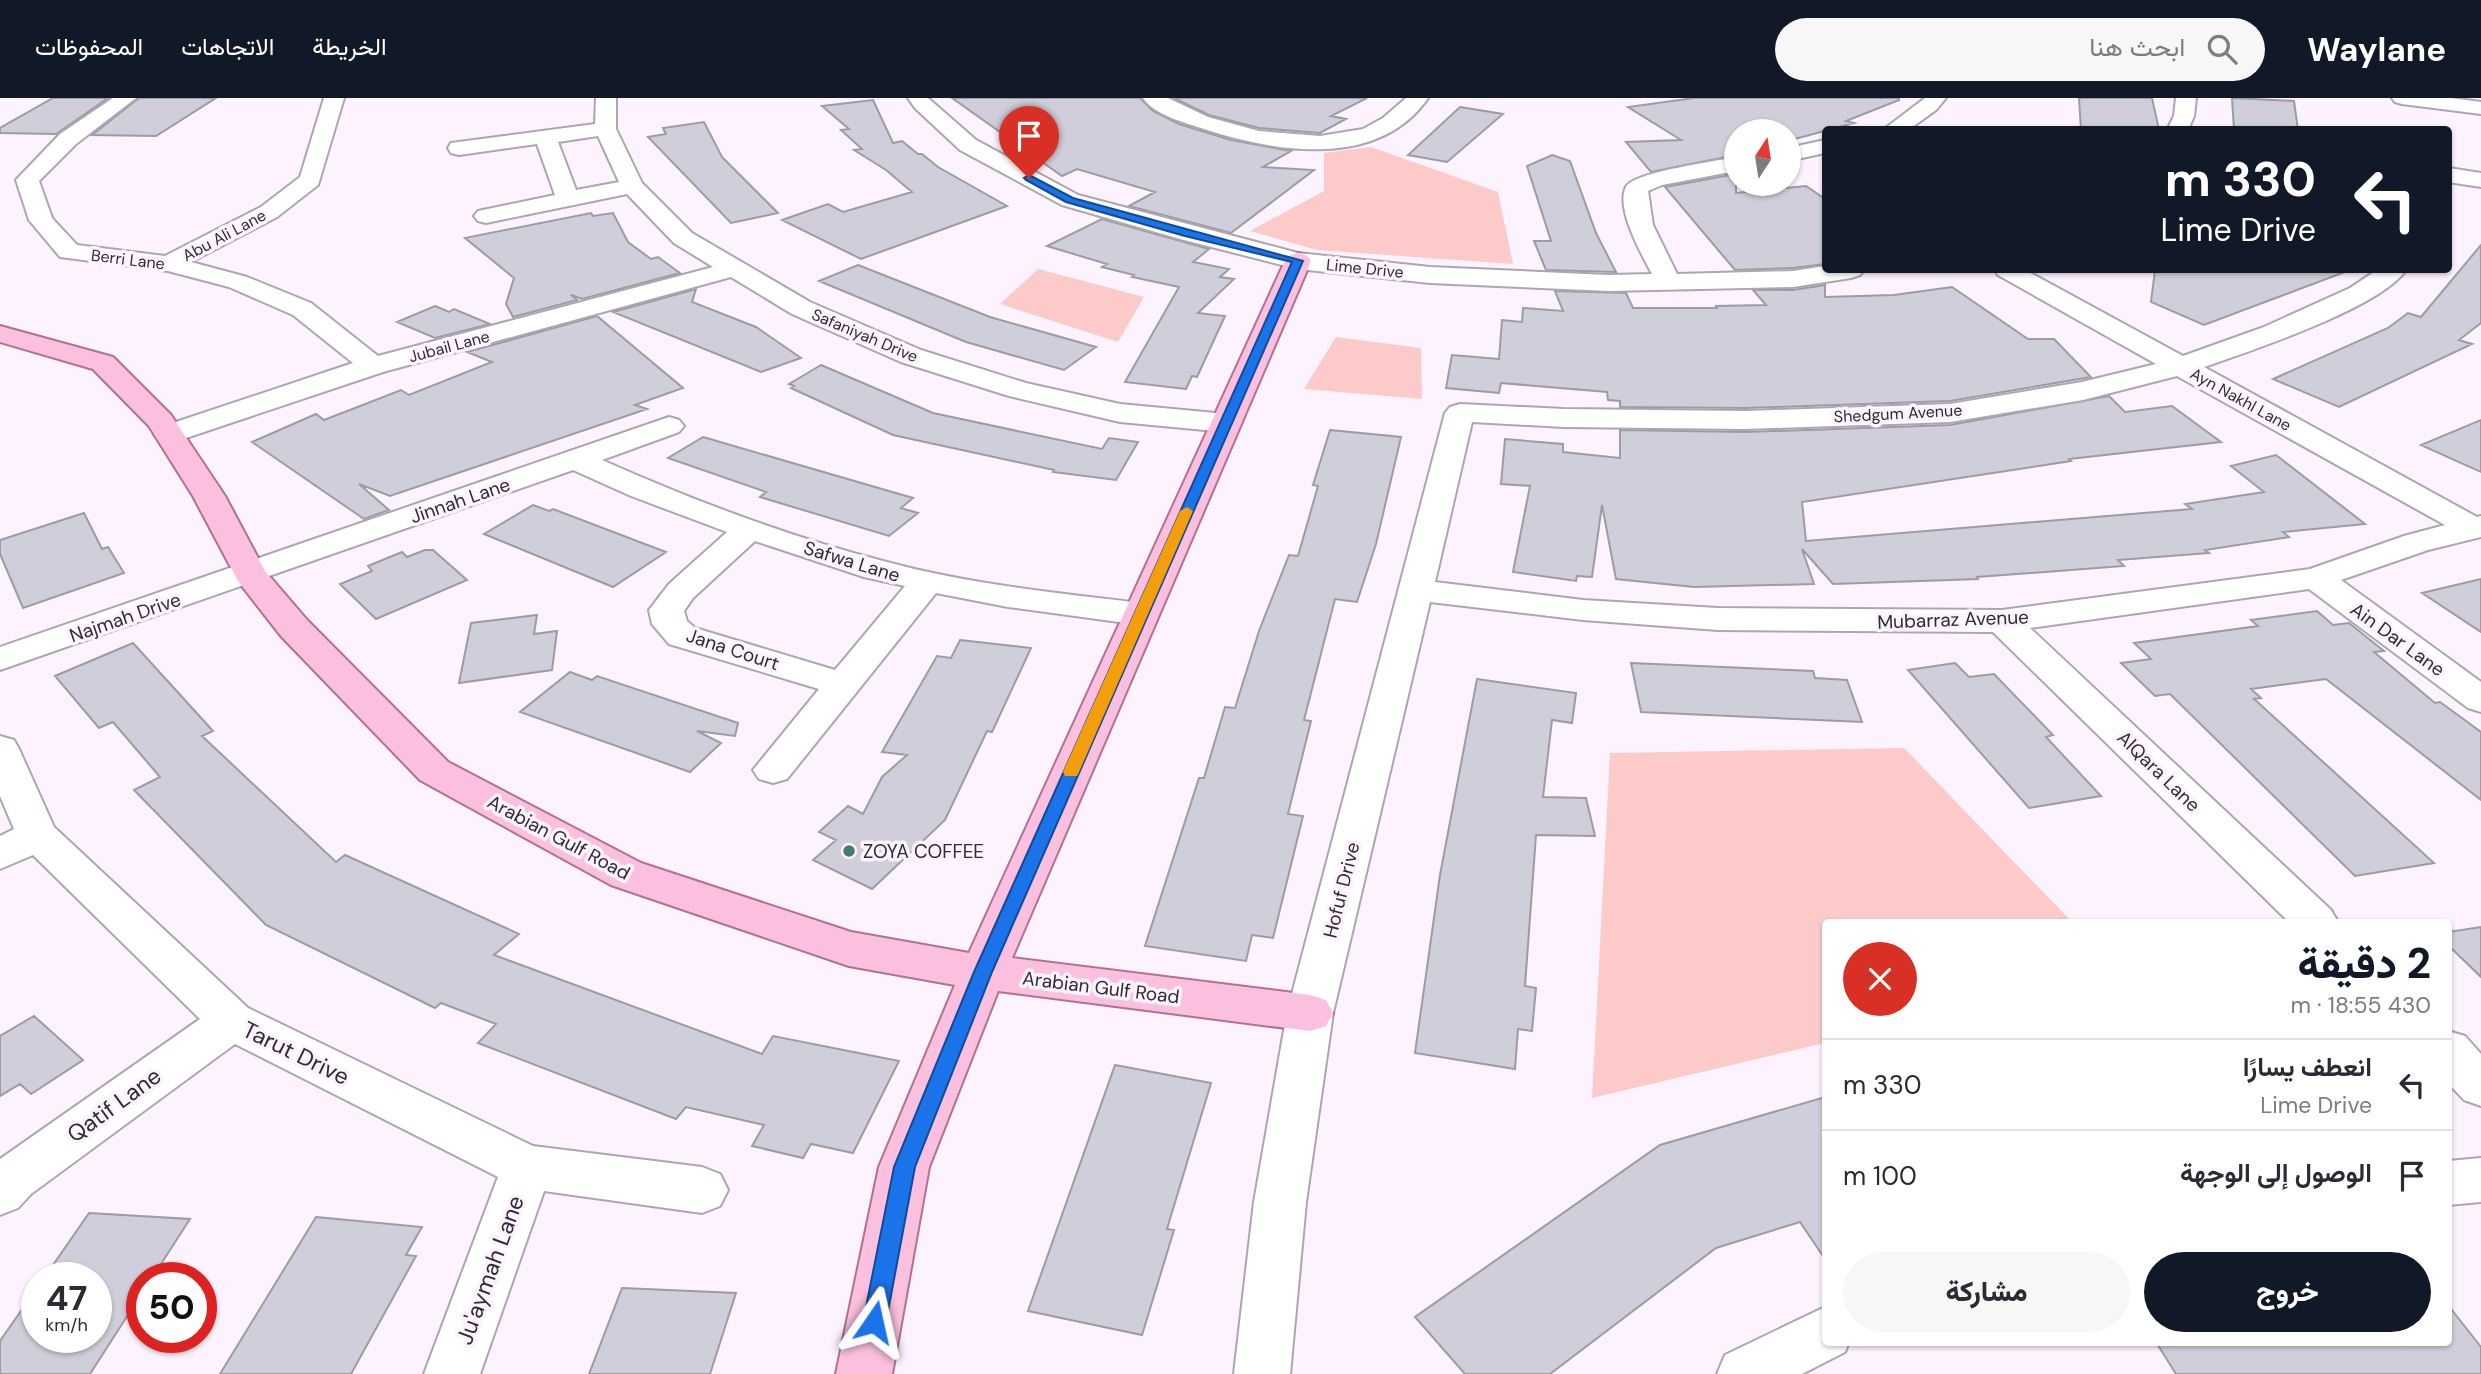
<!DOCTYPE html>
<html lang="ar">
<meta charset="utf-8">
<style>
body{margin:0;font-family:"DM Sans",Vazirmatn,sans-serif;background:#f7f7f7;color:#2b2b33;direction:rtl;height:100vh;display:flex;flex-direction:column;font-size:26px;white-space:nowrap}
*{box-sizing:border-box;margin:0}
p{font-size:23px;color:#7c7c81}
.icon{flex:none;width:38px;height:38px;fill:none;stroke:currentColor;stroke-width:2;stroke-linecap:round;stroke-linejoin:round}
.map{position:relative;flex:1;overflow:hidden;direction:ltr}
.sheet{position:absolute;left:1822px;top:821px;width:630px;height:427px;display:flex;flex-direction:column;background:#fff;border-radius:7px;box-shadow:0 2px 5px #0004;direction:rtl}
.sheet>*{flex:none}
.hud{position:absolute;left:1822px;top:28px;width:630px;height:147px;border-radius:7px;box-shadow:0 2px 5px #0004;direction:rtl;background:#111827;color:#fff;overflow:hidden}
.needle{width:46px;rotate:12deg}
.tools{position:absolute;left:1724px;top:21px;display:grid;gap:14px}
.tools a{display:grid;place-items:center;width:77px;height:77px;border-radius:50%;background:#fff;box-shadow:0 2px 5px #0004;font-size:35px}
.speed{position:absolute;left:21px;top:1164px;display:flex;gap:14px;font-size:35px;font-weight:700;text-align:center}
.speed>*{display:grid;place-content:center;width:91px;height:91px;border-radius:50%;background:#fff;box-shadow:0 2px 5px #0004;line-height:1}
.speed small{font-size:18px;font-weight:400}
.speed .limit{border:10px solid #d22;background:#fff;color:#111}
.pin{position:absolute;display:grid;place-items:center;width:60px;height:60px;color:#fff;margin:-72px -30px;border-radius:50% 50% 50% 0;rotate:-45deg;box-shadow:0 0 7px #0007}
.pin .icon{rotate:45deg}
.me{position:absolute;width:77px;margin:-38px;rotate:11deg;stroke-linejoin:round;filter:drop-shadow(0 0 5px #0008)}
.turn{display:flex;align-items:center;gap:24px;height:147px;padding:0 21px;font-size:32px}
.turn .icon{width:91px;height:91px;stroke-width:2.5}
.turn b{display:block;font-size:49px;line-height:60px}
.round{display:grid;place-items:center;flex:none;width:74px;height:74px;border-radius:37px;background:#f7f7f7}
.summary{display:flex;align-items:center;justify-content:space-between;height:119px;padding:0 21px}
h1{font-size:42px;font-weight:800;line-height:52px;color:#111827}
.action{display:flex;gap:14px;margin-top:auto;padding:14px 21px}
.action a{flex:1;height:80px;border-radius:42px;background:#111827;color:#fff;font-size:28px;font-weight:800;line-height:80px;text-align:center}
.action a+a{background:#f7f7f7;color:#2b2b33}
ul{padding:0;list-style:none}
li{display:flex;align-items:center;gap:21px;height:91px;padding:0 21px;border-top:2px solid #e1e1e2}
li div{flex:1}
li b{display:block;font-size:26px}
li em{font-style:normal}
header{display:flex;align-items:center;gap:42px;box-sizing:border-box;height:98px;padding:0 35px;background:#111827;color:#fff}
header strong{font-size:33px}
nav{display:flex;gap:38px;margin-inline-start:auto;font-size:24px}
.search{width:490px;height:63px;background:#f7f7f7;display:flex;align-items:center;gap:18px;box-sizing:border-box;padding:0 24px;border-radius:38px;color:#7c7c81;font-size:26px}
.map>svg:first-child{display:block}
</style>
<header>
<strong>Waylane</strong>
<div class="search"><svg class="icon" aria-label="search" viewBox="0 0 24 24"><circle cx="10" cy="10" r="6"/><path d="M15 15l6 6"/></svg>ابحث هنا</div>
<nav><a>الخريطة</a><a>الاتجاهات</a><a>المحفوظات</a></nav>
</header>
<div class="map">
<svg width="2481" height="1276" viewBox="0 0 2481 1276">
<rect width="100%" height="100%" fill="#fcf3fe"/>
<path fill="#fdcaca" d="M1371,49L1498,94L1513,166L1317,152L1250,133L1324,93V55Z
M1038,171L1144,199L1118,244L1000,206Z
M1336,239L1421,250L1422,301L1304,291Z
M1904,650L2072,824H1825V945L1592,1000L1610,655Z"/>
<path fill="#cfceda" stroke="#9c9ba6" stroke-width="2" d="M53,0H108L56,36L0,35V30Z
M139,0H216L156,38L92,37Z
M952,0H1140L1153,13L1179,26L1231,42L1291,53L1263,69L1314,72L1231,135L1129,108L1155,94L1077,71L1062,78Z
M1174,0H1367L1331,18L1346,21L1320,35L1259,30L1209,17Z
M1694,0H1899V2L1846,23L1854,25L1795,41L1788,38V33H1736V57L1651,74L1626,44L1681,42L1628,9Z
M2079,0H2152L2159,32H2081Z
M2232,0L2294,3L2298,32H2234Z
M873,2L893,45L902,43L918,56H922L938,69L1007,108L861,161L782,122L828,106L843,114L912,94L886,72L854,52L862,51L841,32L849,31L822,8Z
M1460,9L1503,16L1447,64L1408,57Z
M704,24L722,59L778,115L731,125L648,39L666,36L663,30Z
M1552,57L1570,63L1596,135L1616,174L1546,172L1534,143H1551L1527,68Z
M1736,76V95L1806,88L1825,101V166L1793,170L1735,172L1665,89Z
M591,115L593,118L613,115L628,144L651,161L658,159L680,175L582,201L571,197L577,202L513,219L506,206L514,180L465,140Z
M1102,121L1209,151L1193,164L1229,171L1220,179L1234,181L1198,215L1225,218L1197,279L1192,278L1186,291L1125,284L1179,189L1132,179L1134,177L1102,169L1107,166L1047,148Z
M2481,147V225L2459,242L2472,246L2339,309L2273,281L2388,230L2408,215L2421,219Z
M858,167L990,219L1096,249L1064,272L966,244L819,183Z
M2155,172H2344L2345,174L2204,227L2151,204Z
M1825,187V199L1894,197L1952,189L2028,241H2054L2091,279L1950,303L1746,310L1620,309V303L1608,302L1607,294L1501,285L1499,295L1446,290L1452,257L1499,261L1502,222L1522,224L1523,210L1563,213L1555,193L1626,195L1633,210H1717L1716,208L1766,207L1753,192H1793Z
M696,191L692,204L756,229L801,260L761,274L613,214Z
M435,208L449,214L454,211L490,226L435,240L397,224Z
M597,218L683,290L635,307L647,311L390,398L359,386L389,412L364,421L252,344L316,316L324,322L401,292L409,297L492,264L467,254Z
M821,267L933,315L1102,351L1109,340L1138,344L1116,382L1053,374L1054,372L893,337L791,290L794,288L789,286Z
M2109,298L2125,314L2172,308L2221,344L2069,361L2071,363L1802,404L1806,443L2192,411L2185,406L2264,394L2231,368L2276,357L2365,426L2283,434L2289,439L2205,452L2209,455L2118,462L2124,468L1977,479L1978,481L1833,486L1802,451L1814,486L1694,489L1616,481L1602,407L1592,479L1577,478L1576,483L1513,474L1530,388L1501,386L1505,341L1563,346V354L1620,360V332L1746,334L1950,327Z
M2481,322V374L2421,347Z
M1330,332L1401,339L1376,446L1357,504L1335,501L1304,622L1311,623L1288,716L1303,718L1273,840L1252,837L1246,863L1145,848L1199,680H1204L1225,609L1235,610L1259,533L1289,457L1298,458L1318,388L1313,387Z
M703,339L913,400L901,410L918,415L889,438L760,399L766,394L668,360Z
M533,407L549,413L553,411L666,454L613,489L484,436Z
M84,415L102,451L108,449L124,475L23,510L0,456V442Z
M425,452H433L467,482L376,521L340,486L372,473L368,468L402,454L407,459Z
M2481,481V534L2422,495Z
M2317,513L2333,527L2349,525L2384,553L2374,554L2435,605L2440,604L2481,634V702L2326,581L2251,591L2261,600L2254,601L2434,765L2355,778L2170,596L2155,598L2121,565L2151,561L2134,545L2258,528L2251,522Z
M537,517L534,536L557,533L552,572L459,585L471,525Z
M960,542L1031,550L992,634L987,633L945,722L872,791L813,762L836,742L819,734L848,708L863,716L882,679L907,657L882,654L937,558L951,560Z
M133,545L213,633L202,638L336,764L345,757L519,836L494,857L762,956L773,938L899,963L853,1055L811,1046L803,1060L752,1048L764,1027L686,1009L676,1021L478,945L496,926L441,905L435,910L266,827L134,692L160,679L113,624L99,630L55,578Z
M1631,565L1813,573L1815,580L1847,582L1862,624L1641,614Z
M1955,565L1969,579L1994,576L2053,637L2046,639L2101,698L2029,710L1908,572Z
M570,574L592,582L597,578L738,625L735,638L697,633L721,645L690,674L520,614Z
M1477,581L1576,595L1572,625L1552,622L1543,699L1586,700L1595,738L1536,737L1525,888L1536,890L1532,933L1518,931L1515,971L1415,955L1440,777Z
M2481,829V879L2448,847V834Z
M34,918L83,962L31,996L20,986L0,998V938Z
M1115,967L1211,985L1167,1131L1174,1132L1142,1237L1028,1213Z
M1825,999V1161L1800,1124L1716,1150L1550,1276H1465L1415,1219L1660,1047Z
M89,1115L190,1121L152,1180H142V1195L90,1276H0V1243L37,1190V1239H96V1180H44Z
M316,1119L422,1129L406,1157L416,1158L351,1276H220Z
M622,1190L736,1195L710,1276H589Z
M2448,1207L2481,1249V1276H2176L2156,1244H2448Z"/>
<g fill="none" stroke-linecap="round" stroke-linejoin="round">
<g stroke="#ada6af" stroke-width="4">
<path id="minor" d="M113,0H136L76,46L39,83L52,120L77,147L165,158L261,109L300,79L324,0H344L318,87L277,119L191,164L247,179L311,205L378,258L713,169L674,145L627,96L486,125L478,123L474,118L478,113L555,97L537,46L459,57L451,55L448,50L451,45L595,26L596,0H616V31L642,85L692,135L810,204L921,252L1026,285L1120,306L1226,316L1236,319L1241,325L1236,331L1226,334L1120,324L1009,298L901,264L792,216L731,179L383,274L180,342L169,345L158,342L154,336L158,330L353,265L293,217L229,189L168,173L60,159L29,122L16,82L60,36ZM598,38L619,84L576,92L558,44Z
M908,0H928L976,42L1078,97L1298,155L1430,169L1609,177L1652,176C1642,157 1615,110 1626,89C1633,74 1718,63 1736,59V73L1662,87L1648,93L1653,127L1677,176L1793,173L1825,168V172H1864L1860,177L1851,180L1793,189L1609,193L1430,185L1298,171L1180,141L1062,107L960,52L915,10Z
M1143,0H1168L1208,19L1259,33L1320,38L1363,31L1383,20L1406,0H1428C1378,72 1275,54 1204,31C1186,25 1154,17 1143,0Z
M1925,0H1946L1936,12L1908,32H1883Z
M2176,0H2196L2194,18L2188,32H2167L2174,18Z
M2392,0H2451L2481,4V16L2402,6L2395,4Z
M1825,42V55L1788,63V50Z
M2449,70L2481,75V89L2448,84Z
M1995,172H2025L2183,258L2264,229L2350,190L2377,172H2406C2380,210 2250,253 2204,269L2477,419L2481,418V439L2428,452L2341,482L2481,584V614L2468,610L2309,491L2030,530L2331,812L2338,824H2289L1993,534L1718,532L1583,522L1430,504L1333,915L1306,1104L1290,1276H1234L1254,1104L1287,915L1445,315L1450,309L1460,306L1564,311L1746,313L1950,306L2082,284L2156,266L1998,177ZM2177,278L2445,427L2404,438L2310,471L2002,512L1718,510L1583,502L1435,484L1472,324L1564,329L1746,331L1950,324L2083,302Z
M669,319L679,322L684,328L679,334L602,362C692,402 787,438 883,463C967,486 1055,495 1141,505L1153,509L1159,516L1153,523L1141,527L1008,509L936,495L787,681L773,685L759,681L753,672L819,591L669,546L652,526L649,512L669,486L727,434L631,398L573,372L0,572V549ZM755,443L864,479L905,488L835,572L695,530L687,523L684,513L693,500Z
M0,638L14,642L19,651L54,729L248,910L533,1048L702,1069L720,1076L728,1092L720,1108L702,1115L544,1093L480,1276H424L498,1079L235,946L31,1096L18,1110L0,1117V1061L200,921L33,757L0,771V738L14,731L0,698Z
M2448,933L2465,938L2481,956V1008L2464,1002L2448,985Z
M2481,1060V1104L2448,1107V1063Z
M1825,1209V1244H1849L1845,1254L1802,1276H1717L1725,1257Z"/>
</g>
<g stroke="#b27193" stroke-width="4">
<path id="major" d="M1298,155L1307,158L1311,163L1012,860L1310,897L1326,902L1333,915L1326,928L1310,933L998,893L929,1069L892,1276H836L879,1069L955,887L849,868L611,787L420,682L281,538L238,483L193,398L149,328L93,271L0,244V228L113,259L171,317L225,398L265,473L307,522L448,664L641,765L851,834L969,855L1285,163L1289,158Z"/>
</g>
<use href="#minor" fill="#fff" fill-rule="evenodd"/>
<use href="#major" fill="#fbc0df" fill-rule="evenodd"/>
</g>
<path fill="#1a73e8" stroke="#114b97" stroke-width="2" d="M1029,77L1073,100L1303,163L992,874L915,1069L886,1224L882,1232L874,1235L866,1232L863,1224L894,1069L974,874L1292,164L1185,138L1066,104L1026,82L1024,80Z"/>
<path fill="#f59e0b" d="M1187,409L1193,413L1079,674L1077,678H1065L1063,674L1180,413Z"/>
<circle fill="#3f7e6c" stroke="#fcf3fe" stroke-width="2.5" cx="849" cy="753" r="7"/>
<g text-anchor="middle" stroke-width="7" stroke-linejoin="round" paint-order="stroke">
<g font-size="16" fill="#2f2c30" stroke="#fcf3fe">
<text transform="translate(224 137) rotate(-28)" y="6">Abu Ali Lane</text>
<text transform="translate(128 161) rotate(7)" y="6">Berri Lane</text>
<text transform="translate(1365 170) rotate(6)" y="6">Lime Drive</text>
<text transform="translate(865 237) rotate(23)" y="6">Safaniyah Drive</text>
<text transform="translate(449 248) rotate(-15)" y="6">Jubail Lane</text>
<text transform="translate(2241 301) rotate(29)" y="6">Ayn Nakhl Lane</text>
<text transform="translate(1898 315) rotate(-3)" y="6">Shedgum Avenue</text>
</g>
<g font-size="19" fill="#2f2c30" stroke="#fcf3fe">
<text transform="translate(460 402) rotate(-19)" y="7">Jinnah Lane</text>
<text transform="translate(852 463) rotate(17)" y="7">Safwa Lane</text>
<text transform="translate(125 519) rotate(-19)" y="7">Najmah Drive</text>
<text transform="translate(1953 521) rotate(-2)" y="7">Mubarraz Avenue</text>
<text transform="translate(2398 541) rotate(36)" y="7">Ain Dar Lane</text>
<text transform="translate(733 551) rotate(18)" y="7">Jana Court</text>
<text transform="translate(2159 673) rotate(44)" y="7">AlQara Lane</text>
<text transform="translate(559 739) rotate(28)" y="7">Arabian Gulf Road</text>
<text transform="translate(1341 792) rotate(-76)" y="7">Hofuf Drive</text>
<text transform="translate(1101 889) rotate(7)" y="7">Arabian Gulf Road</text>
</g>
<g font-size="19" fill="#2f2c30" stroke="#fcf3fe" text-anchor="start">
<text x="863" y="760">ZOYA COFFEE</text>
</g>
<g font-size="23" fill="#2f2c30" stroke="#fcf3fe">
<text transform="translate(296 955) rotate(26)" y="8">Tarut Drive</text>
<text transform="translate(114 1007) rotate(-36)" y="8">Qatif Lane</text>
<text transform="translate(490 1172) rotate(-70)" y="8">Ju'aymah Lane</text>
</g>
</g>
</svg>
<div class="tools">
<a><svg class="needle" viewBox="-14 -14 28 28"><path d="M0-13l5 13h-10z" fill="#e53935"/><path d="M0 13l5-13h-10z" fill="#7c7c81"/></svg></a>
</div>
<div class="speed"><div>47<small>km/h</small></div><div class="limit">50</div></div>
<div class="pin" style="left:1029px;top:80px;background:#d93025"><svg class="icon" aria-label="arrive" viewBox="0 0 24 24"><path d="M6 21V4h12l-3 4 3 4H6"/></svg></div>
<svg class="me" style="left:874px;top:1224px" viewBox="-20 -20 40 40"><path d="M0-17L14 15 0 8-14 15z" fill="#1a73e8" stroke="#fff" stroke-width="4"/></svg>
<div class="hud">
<div class="turn"><svg class="icon" aria-label="left" viewBox="0 0 24 24"><path d="M17 20v-9H6M10 6l-5 5 5 5"/></svg><div><b>330 m</b>Lime Drive</div></div>
</div>
<section class="sheet">
<div class="summary"><div><h1>2 دقيقة</h1><p>430 m · 18:55</p></div><a class="round" style="background:#d93025;color:#fff"><svg class="icon" aria-label="close" viewBox="0 0 24 24"><path d="M6 6l12 12M18 6L6 18"/></svg></a></div>
<ul>
<li><svg class="icon" aria-label="left" viewBox="0 0 24 24"><path d="M17 20v-9H6M10 6l-5 5 5 5"/></svg><div><b>انعطف يسارًا</b><p>Lime Drive</p></div><em>330 m</em></li>
<li><svg class="icon" aria-label="arrive" viewBox="0 0 24 24"><path d="M6 21V4h12l-3 4 3 4H6"/></svg><div><b>الوصول إلى الوجهة</b></div><em>100 m</em></li>
</ul>
<div class="action"><a>خروج</a><a>مشاركة</a></div>
</section>
</div>
